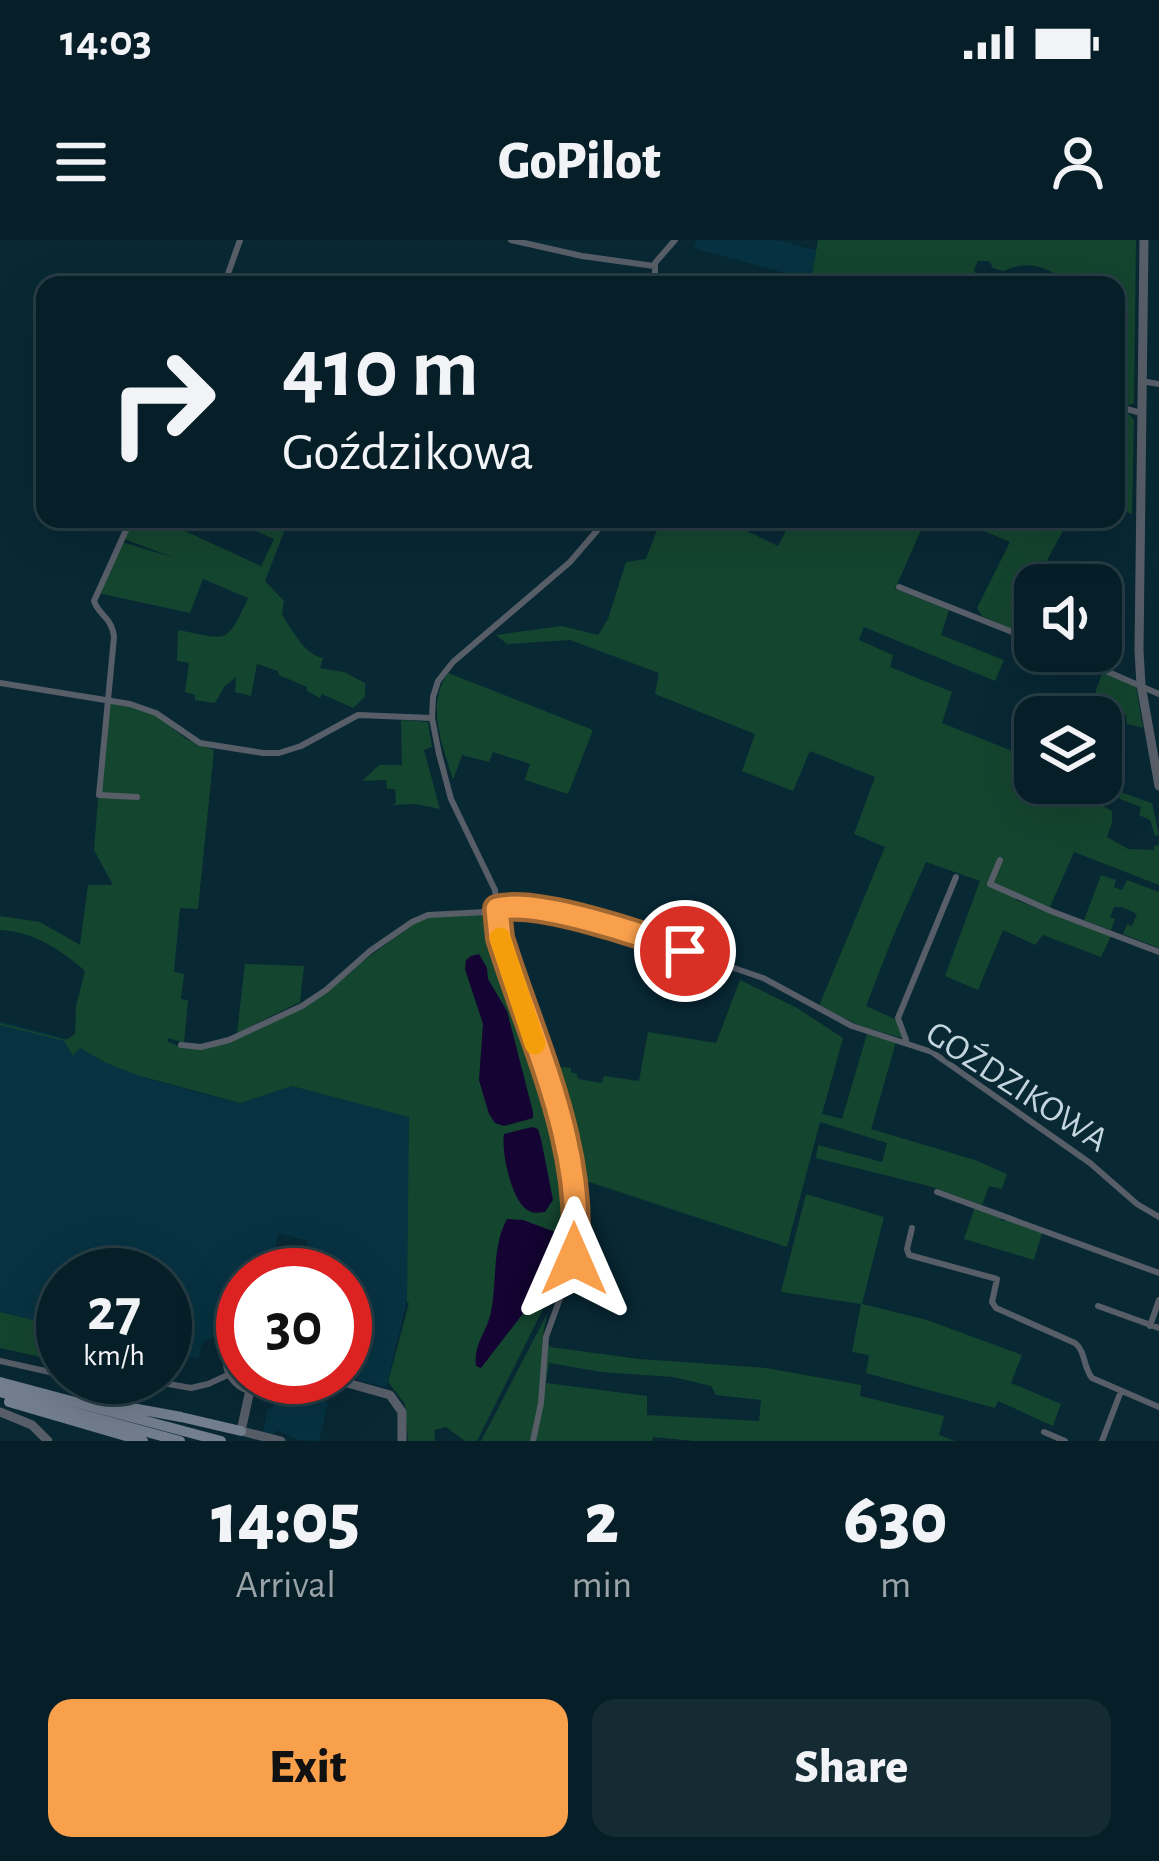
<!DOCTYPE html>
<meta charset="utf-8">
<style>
body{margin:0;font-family:"Alegreya Sans",sans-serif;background:#142b33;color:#f1f3f6;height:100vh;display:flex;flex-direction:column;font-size:45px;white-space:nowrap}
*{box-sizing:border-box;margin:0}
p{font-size:39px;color:#98a2a7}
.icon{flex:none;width:66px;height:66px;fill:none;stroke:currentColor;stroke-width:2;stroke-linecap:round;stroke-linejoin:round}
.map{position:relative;height:1201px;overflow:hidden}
.panel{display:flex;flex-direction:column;background:#061e27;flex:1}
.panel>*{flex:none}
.guide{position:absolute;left:36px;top:36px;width:1089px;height:252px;border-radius:24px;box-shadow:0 12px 48px #0002,0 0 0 3px #273c44;background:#061e27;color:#f1f3f6;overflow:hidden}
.buttons{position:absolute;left:1014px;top:324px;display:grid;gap:24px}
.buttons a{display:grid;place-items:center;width:108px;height:108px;border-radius:24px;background:#061e27;box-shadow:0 12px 48px #0002,0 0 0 3px #273c44;font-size:60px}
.speed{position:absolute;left:36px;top:1008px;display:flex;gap:24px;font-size:60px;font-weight:700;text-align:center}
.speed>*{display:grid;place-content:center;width:156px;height:156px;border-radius:50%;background:#061e27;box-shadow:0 12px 48px #0002,0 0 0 3px #273c44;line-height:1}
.speed small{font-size:30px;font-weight:400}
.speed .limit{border:18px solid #d22;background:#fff;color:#111}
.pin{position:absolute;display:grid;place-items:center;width:102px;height:102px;color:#fff;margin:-51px;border:6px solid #fff;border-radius:50%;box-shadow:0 3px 12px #0007}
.me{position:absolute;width:132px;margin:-66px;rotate:0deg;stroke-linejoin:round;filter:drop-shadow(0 0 9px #0008)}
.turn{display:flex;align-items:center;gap:42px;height:252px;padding:0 48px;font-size:54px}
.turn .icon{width:156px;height:156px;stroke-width:2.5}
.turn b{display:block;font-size:84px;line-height:102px}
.eta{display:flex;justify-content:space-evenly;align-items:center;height:204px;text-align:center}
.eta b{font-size:72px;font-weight:800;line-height:84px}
.primary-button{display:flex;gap:24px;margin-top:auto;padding:24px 48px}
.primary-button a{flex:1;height:138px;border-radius:24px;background:#f9a04d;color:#111;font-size:48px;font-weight:800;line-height:138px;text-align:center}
.primary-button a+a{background:#142b33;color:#f1f3f6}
.status{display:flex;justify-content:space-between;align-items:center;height:84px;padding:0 60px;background:#061e27;direction:ltr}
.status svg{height:33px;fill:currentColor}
header{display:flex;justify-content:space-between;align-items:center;height:156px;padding:0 48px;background:#061e27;font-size:54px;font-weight:800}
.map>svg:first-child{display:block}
</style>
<div class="status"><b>14:03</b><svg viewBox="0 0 49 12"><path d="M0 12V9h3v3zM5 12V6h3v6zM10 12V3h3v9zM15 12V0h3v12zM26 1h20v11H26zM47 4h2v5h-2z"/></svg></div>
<header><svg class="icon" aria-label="menu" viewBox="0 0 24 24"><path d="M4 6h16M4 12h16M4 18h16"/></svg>GoPilot<svg class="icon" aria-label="person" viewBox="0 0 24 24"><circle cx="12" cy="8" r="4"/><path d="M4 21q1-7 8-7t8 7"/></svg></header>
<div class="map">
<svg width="1159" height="1201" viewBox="0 0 1159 1201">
<rect width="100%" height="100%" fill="#082834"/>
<path fill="#073241" d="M697,0H775L816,10L811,40L693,8Z
M0,781L67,799L106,823L140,836L198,853L240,863L292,846L410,877L409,1052L386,1147L357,1140L358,1133L345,1129V1035H300L308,1001L279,993L268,1035H243V1084L203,1102L198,1119L165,1111V1035H63V1087L0,1072Z
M281,1146L282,1152L287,1154L298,1149H309L328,1163L319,1201L298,1200L277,1190L273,1195L263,1193L268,1168L272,1169L275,1163L272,1156L266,1154Z"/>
<path fill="#14452f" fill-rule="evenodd" d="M818,0H1136L1134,163L1130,165L1116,160V45C1103,45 1089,47 1077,43C1047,32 1036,17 1003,31L993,28L989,21H978L974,30L978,39L992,45H819L811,40Z
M1116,169L1129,174L1134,180L1132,274L1116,268Z
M133,279H159L261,326L274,299L230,279H289L265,341L284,361L282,375C293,391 304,414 323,418L320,428L344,432L365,443V457L353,468L322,454L320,458L307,451V447L279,435L278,431L257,424L251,456L235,452L236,437L224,447L215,463L195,460V455L185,452L189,423L177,421L178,390C227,399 226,407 248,358L203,339L190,373L98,353L122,302L175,318L124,299Z
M661,279H742L739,287L778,306L792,279H926L895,349L949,370L941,395L1004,420L995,441L864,387L859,400L893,415L890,427L952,452L942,483L1035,520V543H1094L1152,563L1159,595L1155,596L1150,580L1139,575L1141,567L1120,559L1117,554L1109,551L1103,566L1112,571V583L1107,597L1128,609L1154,610V606L1159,605V645L1074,612L1050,667L1017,656L1016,660L1111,696L1101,717L1043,695L1035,705L1003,690L978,750L945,736L980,641L926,622L892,699L866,766L897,780L902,798L861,786L819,766L885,607L854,594L875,537L810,511L793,551L742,531L755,494L655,454L659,433L570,400L507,404L496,395L562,386L598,395L608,379L626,322L646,319Z
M955,279H1069L1011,389L982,376L977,368L1010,302Z
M1103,431L1136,447L1143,488L1127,484L1126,475L1105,467L1094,456Z
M448,433L593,490L568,554L525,540L530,524L493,512L489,522L462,515L453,540C443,505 425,467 448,433Z
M106,462L141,469L159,477L186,499L214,510L198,669L180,668L174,732L184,734L181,759L188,760L184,803L168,798V802L187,809H206L302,766L423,677L468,672L496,673L499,693L529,784L573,933L577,987L573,989L572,1021L568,1037L543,1069L477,1201H465L446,1187L434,1190L435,1201H408L405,1164L388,1142L409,1063L407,1062L409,877L292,846L240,863L140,836L106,823L80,808L73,816L64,801L0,785V783L66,800L75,794L76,766L85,731C62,710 32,691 0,690V676L40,682L80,705L88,645H113L94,610Z
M401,480L428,482L432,507L424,510L440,569L416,564L392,565L396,563L395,549H387L386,540L362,541L379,525H402Z
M1101,635L1116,640L1114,647L1122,650L1127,640L1159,652V708L1123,694L1127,684L1132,686L1137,674L1122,667H1114L1110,677L1115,679L1111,690L1084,680Z
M245,724L304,726L300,762L237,793Z
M740,740L797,768L843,798L822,874L842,879L867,794L896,802L871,889L975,920L1007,934L1002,949L989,946L982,965L929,946L816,918L818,905L882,922L887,903L820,882L787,1007L583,940L552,826L571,828V832L577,834L578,839L602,843L604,836L639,841L648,792L716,803Z
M806,954L884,977L862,1064L927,1080L1022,1115L1011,1143L1061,1164L1053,1186L998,1161L995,1168L866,1133L869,1115L852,1112L861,1064L781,1052Z
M975,966L1001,976V981L1008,980L1042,993L1034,1020L964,999Z
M0,1072L63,1087V1122L0,1108Z
M547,1074L543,1096L550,1107L639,1119L766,1128L861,1145L860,1156L944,1176L939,1195L955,1201H695L653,1197L652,1201H481ZM549,1123L602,1132L673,1137L711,1146L716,1155L761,1160L759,1181L647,1175V1156L546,1143Z"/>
<path fill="#140333" d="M479,714L487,728L488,739L507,771L533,872V878L504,886L495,883L489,874L479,840L483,784L465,729L466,720L471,716Z
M532,887L538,889L541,899L553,960L545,972C536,973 533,974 526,969C511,958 501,911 504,894Z
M507,979L523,980L555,992L556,1021L548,1041L481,1128L476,1126C473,1105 487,1092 491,1072C497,1042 492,1006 507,979Z"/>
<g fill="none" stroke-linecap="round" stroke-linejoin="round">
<path stroke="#140333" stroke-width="3" d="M512,720L527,769"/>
<path stroke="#575e68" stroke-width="6" d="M511,0L582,16L654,26
M224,45L240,0
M655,45V23L675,0
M1141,141L1159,144
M1116,166L1141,173
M131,279L94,361C99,376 112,377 114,397L99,555L137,557
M899,347L1035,401
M1060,411L1159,454
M0,443L130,464L156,473L200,503L263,513H279L301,506L358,475L432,478
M1000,620L990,644L1051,671L1159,712
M906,800L898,778L956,637
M181,805L201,807L229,800L302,766L326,750L370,711L412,682L428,675L486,672L506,666L567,675L638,695L763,738L852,786L932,812L1090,923L1137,964L1159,977
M937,952L1159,1033
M912,988L907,1009L909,1015L997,1039L992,1062L996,1068L1075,1103C1086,1112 1083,1127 1092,1138L1159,1167
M1098,1066L1159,1088
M1150,1086L1159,1060
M0,1121L63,1135
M75,1137H100
M129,1137L191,1148L208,1144L230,1134
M1044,1192L1065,1201
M533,1201L541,1163L546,1097L574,1020L573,948L557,872L500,698L495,650L451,559L439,514L432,478L433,457L438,441L453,422L570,322L607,279
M1102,1201L1121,1151"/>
<path stroke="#575e68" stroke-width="9" d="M1144,0L1139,411L1141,445L1159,546
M243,1094C203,1125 249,1174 283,1137
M326,1137L390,1155L402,1172V1201
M250,1150L241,1191L281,1201
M0,1172L32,1185L48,1201"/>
<path stroke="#737e8f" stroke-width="10" d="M0,1142L221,1201
M0,1152L180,1201
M9,1162L143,1201
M99,1162L181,1177L241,1191"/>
</g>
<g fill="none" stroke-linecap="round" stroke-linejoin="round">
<g stroke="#a26832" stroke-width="30">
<path id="route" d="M574,1019C587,909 532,801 500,698L497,669C535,658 646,696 685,711"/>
</g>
<use href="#route" stroke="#f9a04d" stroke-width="21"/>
<path stroke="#f59e0b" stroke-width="21" d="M500,698L535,804"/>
</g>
<g text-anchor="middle" stroke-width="9" stroke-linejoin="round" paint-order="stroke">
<g font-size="36" fill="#c4d5dd" stroke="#082834">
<text transform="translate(1018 845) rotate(33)" y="13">GOŹDZIKOWA</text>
</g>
</g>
</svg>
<div class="buttons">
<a><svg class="icon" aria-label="sound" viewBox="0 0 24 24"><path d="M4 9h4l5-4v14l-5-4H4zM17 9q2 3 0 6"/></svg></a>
<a><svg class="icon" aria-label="layers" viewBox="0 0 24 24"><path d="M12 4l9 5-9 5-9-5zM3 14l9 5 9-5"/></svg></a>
</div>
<div class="speed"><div>27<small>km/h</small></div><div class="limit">30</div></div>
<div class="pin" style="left:685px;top:711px;background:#d93025"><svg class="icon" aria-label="arrive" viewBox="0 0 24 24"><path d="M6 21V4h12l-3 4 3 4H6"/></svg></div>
<svg class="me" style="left:574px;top:1019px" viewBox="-20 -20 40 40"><path d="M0-17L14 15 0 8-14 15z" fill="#f9a04d" stroke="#fff" stroke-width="4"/></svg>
<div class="guide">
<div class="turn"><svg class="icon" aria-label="right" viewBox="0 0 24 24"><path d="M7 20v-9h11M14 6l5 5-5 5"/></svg><div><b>410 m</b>Goździkowa</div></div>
</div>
</div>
<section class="panel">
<div class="eta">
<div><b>14:05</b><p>Arrival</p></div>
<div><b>2</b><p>min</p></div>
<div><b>630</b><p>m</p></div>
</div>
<div class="primary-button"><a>Exit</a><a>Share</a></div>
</section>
